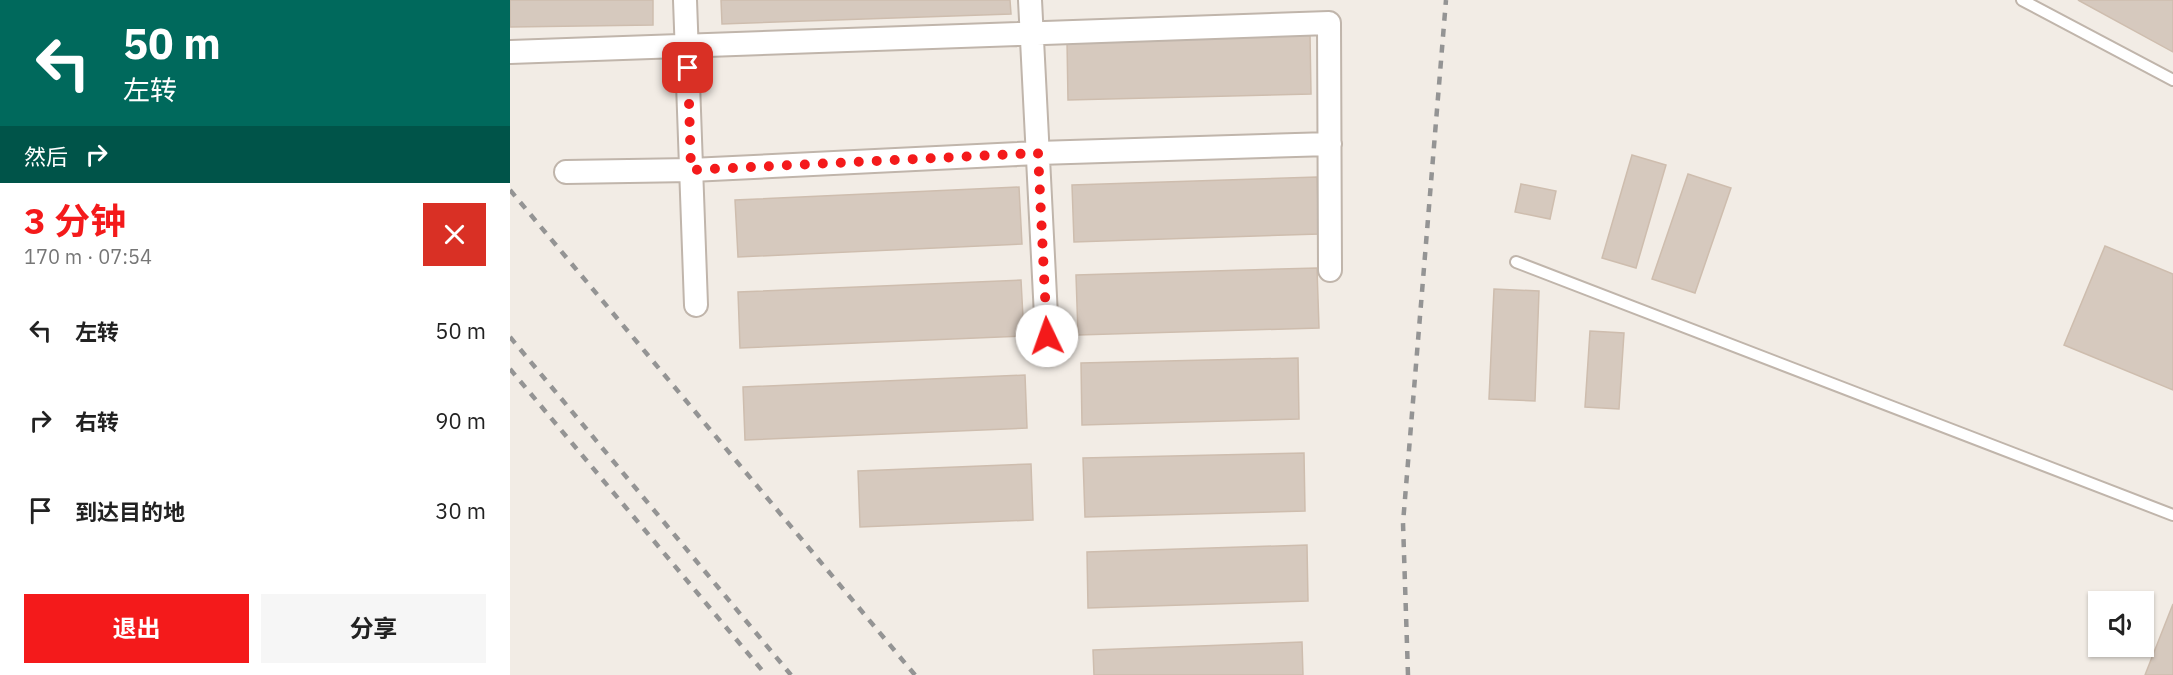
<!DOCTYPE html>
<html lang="zh">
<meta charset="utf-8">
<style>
body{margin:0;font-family:"IBM Plex Sans","Noto Sans SC",sans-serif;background:#f6f6f6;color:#222;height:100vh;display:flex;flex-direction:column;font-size:22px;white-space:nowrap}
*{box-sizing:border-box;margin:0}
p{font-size:20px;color:#767676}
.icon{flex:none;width:33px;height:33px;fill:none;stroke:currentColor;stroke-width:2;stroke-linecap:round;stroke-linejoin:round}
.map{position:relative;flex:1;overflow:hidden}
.details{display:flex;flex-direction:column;background:#fff;width:510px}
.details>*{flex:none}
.guide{background:#00695c;color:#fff;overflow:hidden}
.fabs{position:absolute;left:1578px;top:591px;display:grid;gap:12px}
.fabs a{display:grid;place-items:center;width:66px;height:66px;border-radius:0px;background:#fff;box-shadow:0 2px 4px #0004;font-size:30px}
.pin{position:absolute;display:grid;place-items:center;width:51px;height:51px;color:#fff;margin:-26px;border-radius:12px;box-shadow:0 3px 9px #0006}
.me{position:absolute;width:66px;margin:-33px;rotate:357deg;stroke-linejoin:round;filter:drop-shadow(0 0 4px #0008)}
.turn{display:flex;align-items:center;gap:21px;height:126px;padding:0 24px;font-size:27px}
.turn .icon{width:78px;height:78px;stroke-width:2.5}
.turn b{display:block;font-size:42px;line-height:51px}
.then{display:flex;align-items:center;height:57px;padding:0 24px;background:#0003;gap:12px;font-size:22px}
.round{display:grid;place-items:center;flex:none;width:63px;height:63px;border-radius:0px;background:#f6f6f6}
.headline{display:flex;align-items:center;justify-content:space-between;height:102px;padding:0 24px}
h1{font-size:36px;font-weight:700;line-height:45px;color:#f41a1b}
.button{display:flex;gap:12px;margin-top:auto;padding:12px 24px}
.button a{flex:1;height:69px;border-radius:0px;background:#f41a1b;color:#fff;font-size:24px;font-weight:700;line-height:69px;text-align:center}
.button a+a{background:#f6f6f6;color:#222}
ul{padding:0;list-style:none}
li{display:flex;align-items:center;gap:18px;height:90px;padding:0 24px}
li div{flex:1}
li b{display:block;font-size:22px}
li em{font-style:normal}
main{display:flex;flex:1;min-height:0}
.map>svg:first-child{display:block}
</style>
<main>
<section class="details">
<div class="guide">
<div class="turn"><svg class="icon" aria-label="left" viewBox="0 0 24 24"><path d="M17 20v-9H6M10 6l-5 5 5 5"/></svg><div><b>50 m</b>左转</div></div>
<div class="then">然后<svg class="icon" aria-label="right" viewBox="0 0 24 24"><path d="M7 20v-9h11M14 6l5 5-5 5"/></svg></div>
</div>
<div class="headline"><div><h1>3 分钟</h1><p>170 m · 07:54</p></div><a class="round" style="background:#d93025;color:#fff"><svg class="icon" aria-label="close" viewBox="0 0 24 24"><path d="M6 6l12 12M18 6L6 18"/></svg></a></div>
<ul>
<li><svg class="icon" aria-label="left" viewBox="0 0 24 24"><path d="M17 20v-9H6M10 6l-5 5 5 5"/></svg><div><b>左转</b></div><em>50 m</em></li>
<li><svg class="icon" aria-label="right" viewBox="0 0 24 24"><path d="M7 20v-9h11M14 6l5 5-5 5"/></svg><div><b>右转</b></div><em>90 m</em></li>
<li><svg class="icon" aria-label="arrive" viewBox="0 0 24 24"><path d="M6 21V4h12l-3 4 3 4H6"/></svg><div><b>到达目的地</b></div><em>30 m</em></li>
</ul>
<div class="button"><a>退出</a><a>分享</a></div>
</section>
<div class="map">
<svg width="1663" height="675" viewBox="0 0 1663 675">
<rect width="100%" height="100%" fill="#f2ece5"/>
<path fill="#d6c9be" stroke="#cebdae" stroke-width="1.5" d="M0,0H143V25L0,27Z
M211,0H500L501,14L212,24Z
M1568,0H1663V52Z
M800,34L801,94L558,100L557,41Z
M1122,155L1156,165L1126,268L1092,258Z
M1178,174L1221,188L1185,293L1142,279Z
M807,177L809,234L564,242L562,185Z
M1011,184L1046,191L1040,219L1005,212Z
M509,187L512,244L228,257L225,200Z
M1595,246L1663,274V390L1554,345Z
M807,268L809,328L568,335L566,275Z
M511,280L514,336L230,348L228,292Z
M984,289L1029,291L1025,401L979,399Z
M1080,331L1114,333L1109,409L1075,407Z
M788,358L789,419L572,425L571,363Z
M515,375L517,428L235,440L233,387Z
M794,453L795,511L575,517L573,458Z
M521,464L523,520L350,527L348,471Z
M797,545L798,601L578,608L577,552Z
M1663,604V675H1635Z
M792,642L793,675H584L583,650Z"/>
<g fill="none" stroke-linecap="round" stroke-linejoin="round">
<g stroke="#c0b5ab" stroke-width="14">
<path id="service" d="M1512,0L1663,80
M1006,262L1663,515"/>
</g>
<g stroke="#c0b5ab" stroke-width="26">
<path id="minor" d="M175,0L186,305
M520,0L537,336
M0,52L819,23L820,270
M56,172L181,170L528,153L820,144"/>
</g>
<use href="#service" stroke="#fff" stroke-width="10"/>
<use href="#minor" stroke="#fff" stroke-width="22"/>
<path stroke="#949494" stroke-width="4.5" stroke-dasharray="8 8" stroke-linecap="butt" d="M0,190L405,675
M0,337L281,675
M0,369L256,675
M898,675L893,523L936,0"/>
</g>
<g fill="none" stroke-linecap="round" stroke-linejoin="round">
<path stroke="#f41a1b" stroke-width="10" stroke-dasharray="0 18" d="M178,68L181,170L528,153L537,336"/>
</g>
</svg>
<div class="fabs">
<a><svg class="icon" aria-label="sound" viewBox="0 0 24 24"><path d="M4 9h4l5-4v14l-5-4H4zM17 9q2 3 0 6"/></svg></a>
</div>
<div class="pin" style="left:178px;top:68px;background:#d93025"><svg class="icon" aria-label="arrive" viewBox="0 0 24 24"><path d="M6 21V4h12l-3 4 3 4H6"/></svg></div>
<svg class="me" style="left:537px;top:336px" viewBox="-20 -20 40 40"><circle r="19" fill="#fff"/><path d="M0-13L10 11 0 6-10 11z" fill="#f41a1b"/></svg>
</div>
</main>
